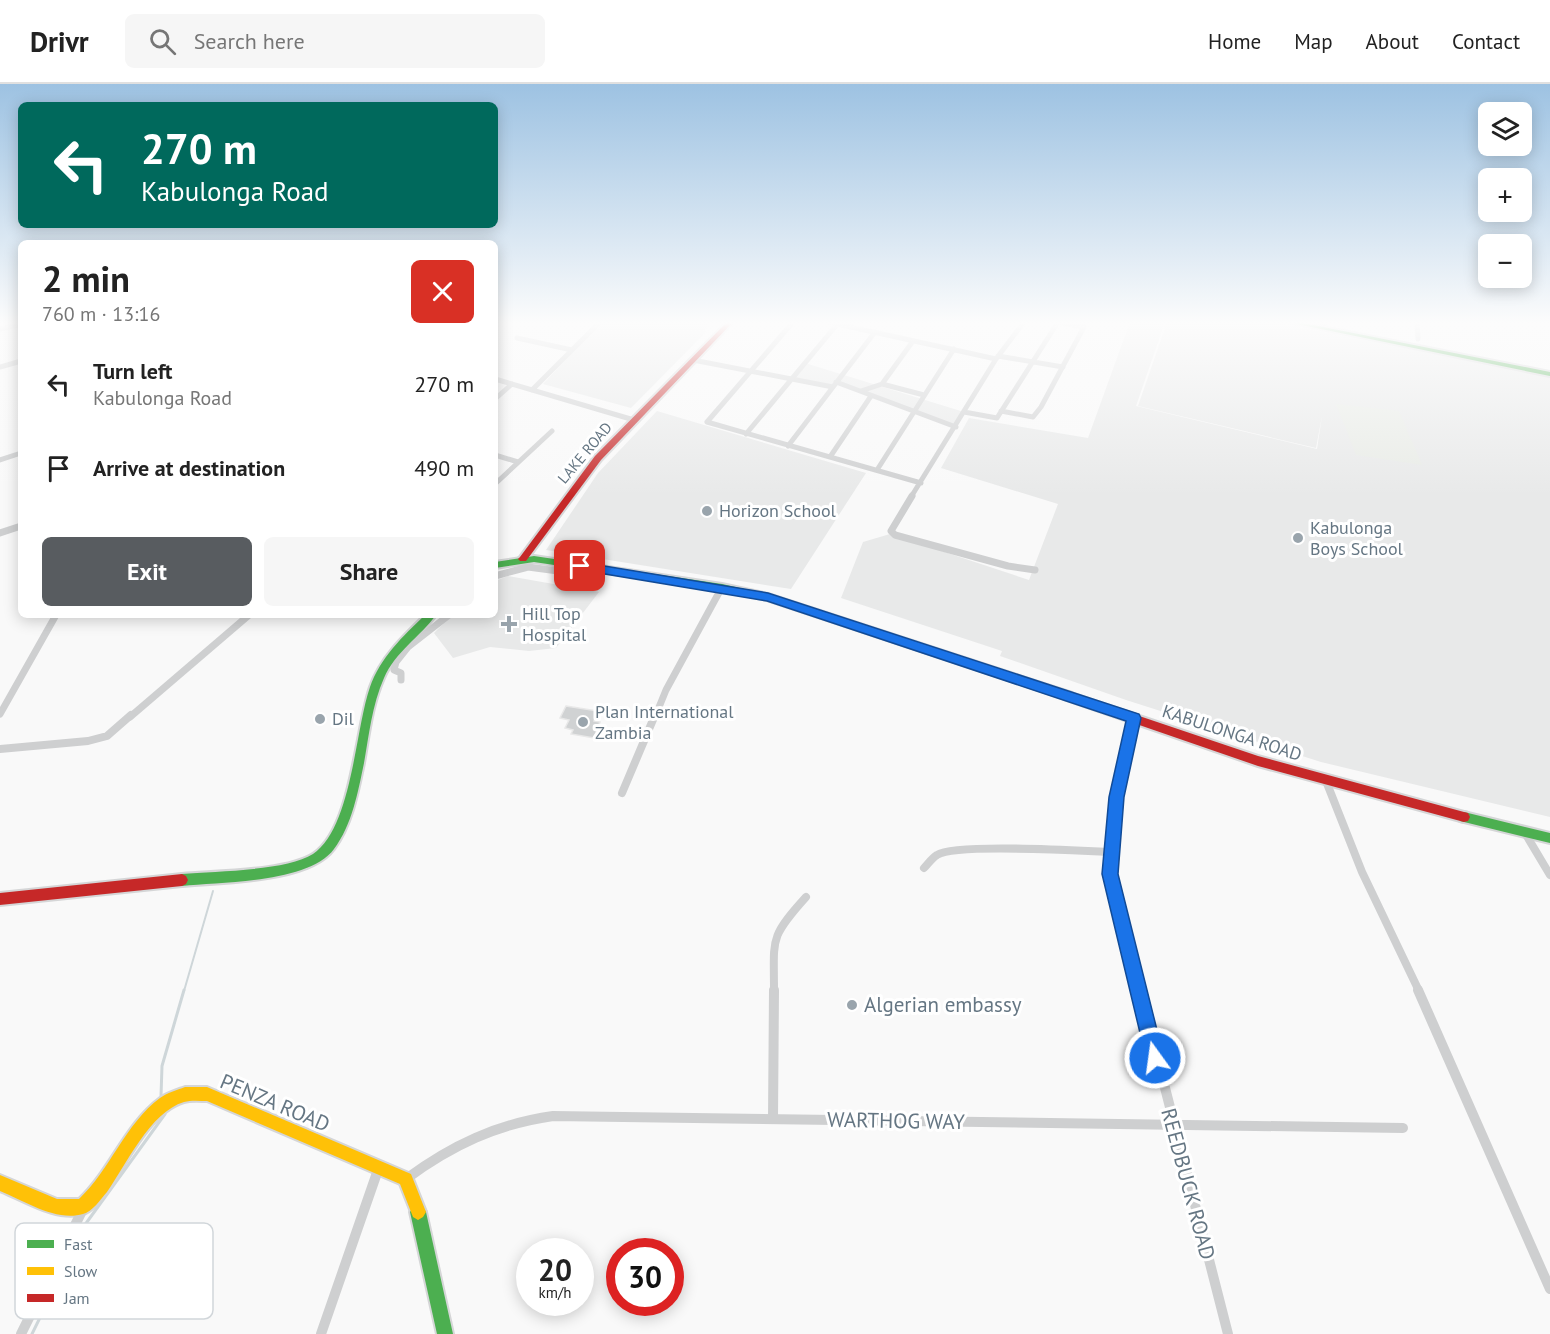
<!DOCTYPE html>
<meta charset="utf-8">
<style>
body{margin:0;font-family:"PT Sans",sans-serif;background:#f6f6f6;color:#222;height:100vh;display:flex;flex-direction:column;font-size:22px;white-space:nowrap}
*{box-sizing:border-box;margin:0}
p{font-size:20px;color:#767676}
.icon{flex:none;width:33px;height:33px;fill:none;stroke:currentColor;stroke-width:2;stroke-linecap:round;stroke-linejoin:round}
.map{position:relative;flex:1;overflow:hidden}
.side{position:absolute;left:18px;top:156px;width:480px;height:378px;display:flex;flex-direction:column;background:#fff;border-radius:9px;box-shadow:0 3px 15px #0003}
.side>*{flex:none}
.guide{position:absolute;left:18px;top:18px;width:480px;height:126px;border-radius:9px;box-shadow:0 3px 15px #0003;background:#00695c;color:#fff;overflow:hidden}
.fabs{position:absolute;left:1478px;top:18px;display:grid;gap:12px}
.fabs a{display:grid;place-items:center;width:54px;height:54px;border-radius:9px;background:#fff;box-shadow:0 3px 15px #0003;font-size:30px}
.speed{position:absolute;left:516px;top:1154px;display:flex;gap:12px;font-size:30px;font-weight:700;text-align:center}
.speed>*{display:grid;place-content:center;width:78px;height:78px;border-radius:50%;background:#fff;box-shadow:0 3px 15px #0003;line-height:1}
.speed small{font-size:15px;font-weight:400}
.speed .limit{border:9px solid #d22;background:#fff;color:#111}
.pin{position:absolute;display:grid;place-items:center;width:51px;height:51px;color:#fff;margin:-26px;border-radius:12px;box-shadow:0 3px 9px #0006}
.me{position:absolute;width:66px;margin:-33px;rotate:346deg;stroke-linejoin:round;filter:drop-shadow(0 0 4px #0008)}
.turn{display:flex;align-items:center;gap:21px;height:126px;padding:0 24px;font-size:27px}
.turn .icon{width:78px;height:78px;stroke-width:2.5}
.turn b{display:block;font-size:42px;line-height:51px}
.round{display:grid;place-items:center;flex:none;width:63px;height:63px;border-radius:9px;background:#f6f6f6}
.summary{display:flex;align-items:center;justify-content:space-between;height:102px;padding:0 24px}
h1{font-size:36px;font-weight:700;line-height:45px}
.cta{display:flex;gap:12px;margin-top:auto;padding:12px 24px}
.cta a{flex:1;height:69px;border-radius:9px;background:#585c60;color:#fff;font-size:24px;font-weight:700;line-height:69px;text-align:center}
.cta a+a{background:#f6f6f6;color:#222}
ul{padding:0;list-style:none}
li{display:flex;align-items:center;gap:18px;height:84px;padding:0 24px}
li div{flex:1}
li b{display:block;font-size:22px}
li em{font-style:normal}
header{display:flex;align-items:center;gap:36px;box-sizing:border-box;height:84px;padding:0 30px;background:#fff;border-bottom:2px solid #e0e0e0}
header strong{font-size:28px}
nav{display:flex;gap:33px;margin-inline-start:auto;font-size:21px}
.search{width:420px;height:54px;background:#f6f6f6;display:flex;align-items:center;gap:15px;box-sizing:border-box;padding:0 21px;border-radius:9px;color:#767676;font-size:22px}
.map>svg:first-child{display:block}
</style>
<header>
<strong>Drivr</strong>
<div class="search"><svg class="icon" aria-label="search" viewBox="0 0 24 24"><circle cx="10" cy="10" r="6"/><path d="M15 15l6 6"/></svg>Search here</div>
<nav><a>Home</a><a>Map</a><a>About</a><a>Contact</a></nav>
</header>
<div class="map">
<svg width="1550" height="1250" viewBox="0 0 1550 1250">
<rect width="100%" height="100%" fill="#f9f9f9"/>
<path fill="#e8e9e9" d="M601,238H711L704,247L706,248L631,324L543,300Z
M1130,238H1165L1136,322L1317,365L1322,332L1316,364L1138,322L1167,238H1274L1550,293V733L1321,678L1126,616L1000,572L1002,567L841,514L863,458L890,450L1029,496L1058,420L941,384L969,334L1088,354Z
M805,279L964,328L956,343L836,298L833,303L792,295Z
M657,327L866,389L791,505L546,466L598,389Z
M508,492L599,508L556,564L529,567L490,563L453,574L434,549L452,531H495V497Z"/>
<path fill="#e8ebe6" d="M1336,320L1399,327L1422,381L1356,371Z"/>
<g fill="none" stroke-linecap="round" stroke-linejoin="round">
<path stroke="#ced6d9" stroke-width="2" d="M184,907L213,807"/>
<path stroke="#ced6d9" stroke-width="3" d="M161,1012L162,982L184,906
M61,1191L79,1149L165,1030
M32,1250L53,1207"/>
</g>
<path fill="#d0d2d3" stroke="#e8e8e8" stroke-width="1.5" d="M566,622L598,627L594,637L600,638L594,654L571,650L573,646L565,644L569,636L560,634Z"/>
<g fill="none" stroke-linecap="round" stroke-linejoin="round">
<g stroke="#d5d6d7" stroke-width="4">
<path id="fast" d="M1287,238H1298L1550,288V292Z
M534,472L722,500L768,510L1072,609L1073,612L1072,615L1068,616L767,516L722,506L534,478L495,484V478Z
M425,531H436C420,553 395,568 384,594C372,621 369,651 364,679C358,708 352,741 334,765C309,799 222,798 182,802L178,800L176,796L178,792L182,790C215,787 287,787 313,770C352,744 355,646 370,603C380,574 403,552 425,531Z
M1464,728L1550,749V759L1460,737L1458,733L1460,729Z
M418,1120L423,1123L426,1128L453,1250H437L410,1128L413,1123Z"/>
</g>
<g stroke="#d5d6d7" stroke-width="4">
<path id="slow" d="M185,1003H207L411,1090L426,1128L423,1133L418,1136L413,1133L400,1100L207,1017C200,1017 191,1016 184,1018C150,1028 126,1081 107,1108C101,1115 92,1128 83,1130C56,1138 25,1117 0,1107V1091L57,1115H79C110,1086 125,1040 160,1014C167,1009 177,1006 185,1003Z"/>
</g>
<g stroke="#d5d6d7" stroke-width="4">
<path id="jam" d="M727,238H733L601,376L526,477H520L518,475L520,473L595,372Z
M1068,608L1258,672L1464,728L1468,729L1470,733L1468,737L1464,738L1258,682L1064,615L1063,612L1064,609Z
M182,790L186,792L188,796L186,800L182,802L0,821V809Z"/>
</g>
<path stroke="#cecfd0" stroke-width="5" d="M793,238L707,338L921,399
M828,238L996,275
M1325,238V244
M1417,238L1418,255
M0,245L21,240
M517,254L572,266
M998,272L1063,283
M693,276L833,303
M0,283L21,277
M495,295L634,336
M836,298L956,343
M882,300L913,257
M532,306L600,238
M861,307L882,300L924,311
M495,315L512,300
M1001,327L1033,333L1041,323L1084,243L1056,238
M964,328L997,334L1058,238
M746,350L839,238
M788,362L875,248
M495,371L518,378
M830,373L871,312
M0,376L21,369
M877,386L954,265
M495,400L552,347
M911,413L996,275L1024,238"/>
<path stroke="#cecfd0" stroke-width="7" d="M912,412L891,447L895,451L1008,482L1035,486
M0,449L21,442
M495,492L528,483L558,487
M401,596V589L394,586L396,578L408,563L449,531
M0,630L56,531
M130,633L249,531
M655,633L666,606L722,503"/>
<path stroke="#cecfd0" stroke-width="8" d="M1134,634L1116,713L1110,790L1140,907
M0,665L88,657L107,652L131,631
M1326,697L1362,788L1419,907
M622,709L655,631
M1525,749L1550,791
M924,784C928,780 932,774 937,771C955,759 1082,767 1110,768
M774,907C774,854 769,854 806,813"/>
<path stroke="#cecfd0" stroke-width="10" d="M1140,906L1228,1250
M1418,906L1550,1205
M773,1035L774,906
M406,1095C452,1061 497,1040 553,1032L1403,1044
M21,1250L84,1123
M321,1250L379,1083"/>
<use href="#fast" fill="#4caf50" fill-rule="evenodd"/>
<use href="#slow" fill="#ffc107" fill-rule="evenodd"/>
<use href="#jam" fill="#c62828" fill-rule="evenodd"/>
</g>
<linearGradient id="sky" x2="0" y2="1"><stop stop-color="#9dc2e2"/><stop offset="0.58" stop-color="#fcfcfc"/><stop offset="1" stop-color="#fcfcfc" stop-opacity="0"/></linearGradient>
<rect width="1550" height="412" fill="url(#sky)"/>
<path fill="#1a73e8" stroke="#114b97" stroke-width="1.5" d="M580,478L768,509L1139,630L1141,634L1124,713L1118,790L1164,974L1162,980L1155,983L1149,980L1146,974L1102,790L1109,713L1126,637L767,517L575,485L574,482Z"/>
<g fill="#99a4ac" stroke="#fff" stroke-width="2">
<circle cx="707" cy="427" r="6"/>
<circle cx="1298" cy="454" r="6"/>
<path d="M506 531h6v6h6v6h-6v6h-6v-6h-6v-6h6z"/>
<circle cx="320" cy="635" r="6"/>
<circle cx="583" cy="638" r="6"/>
<circle cx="852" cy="921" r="6"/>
</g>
<g text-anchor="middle" stroke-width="6" stroke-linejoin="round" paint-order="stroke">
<g font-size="15" fill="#657683" stroke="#fff">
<text transform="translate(585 369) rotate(-50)" y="5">LAKE ROAD</text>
</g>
<g font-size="18" fill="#657683" stroke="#fff" text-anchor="start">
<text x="719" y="433">Horizon School</text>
<text x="1310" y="450">Kabulonga<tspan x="1310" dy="21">Boys School</tspan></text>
<text x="522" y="536">Hill Top<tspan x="522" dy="21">Hospital</tspan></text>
<text x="595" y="634">Plan International<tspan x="595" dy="21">Zambia</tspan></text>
<text x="332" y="641">Dil</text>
</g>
<g font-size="18" fill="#657683" stroke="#fff">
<text transform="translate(1232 649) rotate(18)" y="6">KABULONGA ROAD</text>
</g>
<g font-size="21" fill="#657683" stroke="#fff" text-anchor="start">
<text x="864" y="928">Algerian embassy</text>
</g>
<g font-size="21" fill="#657683" stroke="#fff">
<text transform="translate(275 1019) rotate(23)" y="7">PENZA ROAD</text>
<text transform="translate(896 1037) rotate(1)" y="7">WARTHOG WAY</text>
<text transform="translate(1188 1100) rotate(75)" y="7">REEDBUCK ROAD</text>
</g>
</g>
<rect x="15" y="1139" width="198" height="96" rx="9" fill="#fff" stroke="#d1d6da" stroke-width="1.5"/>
<rect x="27" y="1156" width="27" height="8" fill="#4caf50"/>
<rect x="27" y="1183" width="27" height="8" fill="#ffc107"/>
<rect x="27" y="1210" width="27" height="8" fill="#c62828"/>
<g font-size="16" fill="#657683">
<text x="64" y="1166">Fast</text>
<text x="64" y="1193">Slow</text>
<text x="64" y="1220">Jam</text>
</g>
</svg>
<div class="fabs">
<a><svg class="icon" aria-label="layers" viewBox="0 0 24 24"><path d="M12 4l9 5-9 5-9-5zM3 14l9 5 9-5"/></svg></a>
<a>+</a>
<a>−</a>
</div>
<div class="speed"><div>20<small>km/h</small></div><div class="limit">30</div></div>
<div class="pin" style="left:580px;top:482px;background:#d93025"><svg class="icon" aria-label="arrive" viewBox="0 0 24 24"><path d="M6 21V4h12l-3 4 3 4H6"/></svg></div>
<svg class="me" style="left:1155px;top:974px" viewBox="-20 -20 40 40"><circle r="17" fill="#1a73e8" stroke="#fff" stroke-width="3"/><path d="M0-11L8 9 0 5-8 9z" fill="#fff"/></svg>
<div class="guide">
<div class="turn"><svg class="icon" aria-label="left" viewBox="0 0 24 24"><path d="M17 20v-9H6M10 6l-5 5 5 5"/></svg><div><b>270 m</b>Kabulonga Road</div></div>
</div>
<section class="side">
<div class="summary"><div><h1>2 min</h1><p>760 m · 13:16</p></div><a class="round" style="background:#d93025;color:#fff"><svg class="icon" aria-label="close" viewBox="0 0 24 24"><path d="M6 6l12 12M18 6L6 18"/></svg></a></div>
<ul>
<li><svg class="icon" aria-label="left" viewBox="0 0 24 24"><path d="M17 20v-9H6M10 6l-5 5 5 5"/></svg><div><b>Turn left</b><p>Kabulonga Road</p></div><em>270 m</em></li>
<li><svg class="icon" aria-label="arrive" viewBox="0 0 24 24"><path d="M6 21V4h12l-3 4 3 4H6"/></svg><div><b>Arrive at destination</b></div><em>490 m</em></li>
</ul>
<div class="cta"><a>Exit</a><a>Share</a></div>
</section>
</div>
